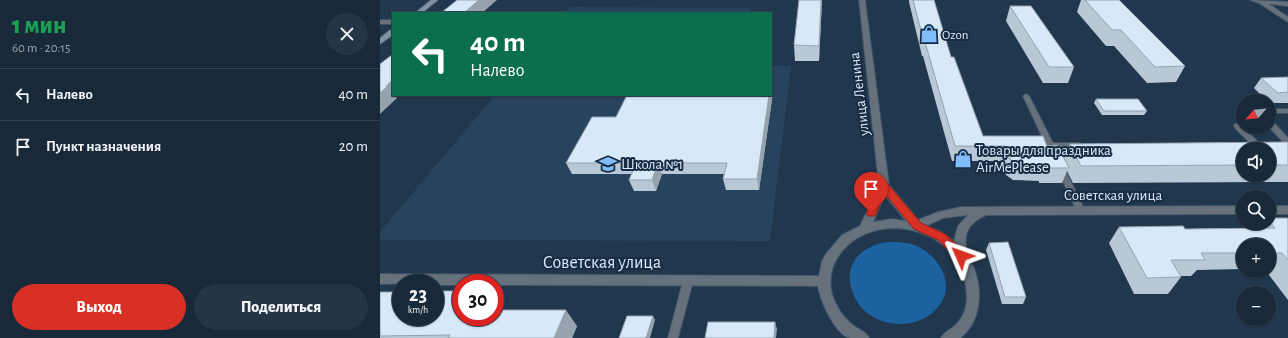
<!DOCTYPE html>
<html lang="ru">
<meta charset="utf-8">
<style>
body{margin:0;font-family:"Alegreya Sans",sans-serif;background:#253545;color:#f1f3f6;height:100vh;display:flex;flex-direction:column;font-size:15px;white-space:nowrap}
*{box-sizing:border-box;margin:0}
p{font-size:13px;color:#9fa6af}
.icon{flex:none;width:22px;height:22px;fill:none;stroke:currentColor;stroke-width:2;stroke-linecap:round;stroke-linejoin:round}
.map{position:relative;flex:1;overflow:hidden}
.drawer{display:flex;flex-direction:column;background:#18293a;width:380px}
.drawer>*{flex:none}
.banner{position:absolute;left:12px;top:12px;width:380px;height:84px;border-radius:0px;box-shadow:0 1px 3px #0004,0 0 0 1px #364554;background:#0b6e4f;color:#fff;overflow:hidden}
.needle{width:26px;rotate:243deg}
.controls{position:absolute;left:856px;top:94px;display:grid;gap:8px}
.controls a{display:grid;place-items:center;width:40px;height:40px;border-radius:50%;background:#18293a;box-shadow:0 1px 3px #0004,0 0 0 1px #364554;font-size:20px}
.speed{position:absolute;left:12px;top:274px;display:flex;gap:8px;font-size:20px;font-weight:700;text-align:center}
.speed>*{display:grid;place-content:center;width:52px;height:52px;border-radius:50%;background:#18293a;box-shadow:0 1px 3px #0004,0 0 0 1px #364554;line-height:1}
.speed small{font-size:10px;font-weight:400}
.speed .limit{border:6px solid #d22;background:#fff;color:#111}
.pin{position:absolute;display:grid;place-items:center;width:34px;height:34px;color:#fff;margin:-41px -17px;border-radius:50% 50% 50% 0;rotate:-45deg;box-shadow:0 0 4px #0007}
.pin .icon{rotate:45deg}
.me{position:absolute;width:44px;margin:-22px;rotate:313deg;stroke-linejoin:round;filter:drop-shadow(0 0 3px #0008)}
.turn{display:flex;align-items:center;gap:14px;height:84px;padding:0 12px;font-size:18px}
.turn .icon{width:52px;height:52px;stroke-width:2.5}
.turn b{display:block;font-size:28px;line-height:34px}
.round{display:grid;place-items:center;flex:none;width:42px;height:42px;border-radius:21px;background:#253545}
.summary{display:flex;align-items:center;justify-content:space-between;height:68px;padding:0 12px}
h1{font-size:24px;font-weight:800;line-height:30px;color:#1e9e55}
.action{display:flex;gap:8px;margin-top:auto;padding:8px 12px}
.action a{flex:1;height:46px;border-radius:24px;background:#d93025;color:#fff;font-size:16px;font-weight:800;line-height:46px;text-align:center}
.action a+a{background:#253545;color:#f1f3f6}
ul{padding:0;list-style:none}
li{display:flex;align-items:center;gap:12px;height:52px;padding:0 12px;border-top:1px solid #364554}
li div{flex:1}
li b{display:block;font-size:15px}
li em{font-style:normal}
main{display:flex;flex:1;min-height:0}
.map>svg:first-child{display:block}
</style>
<main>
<section class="drawer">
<div class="summary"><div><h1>1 мин</h1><p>60 m · 20:15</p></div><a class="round"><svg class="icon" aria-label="close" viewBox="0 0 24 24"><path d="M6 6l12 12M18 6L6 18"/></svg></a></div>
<ul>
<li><svg class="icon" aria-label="left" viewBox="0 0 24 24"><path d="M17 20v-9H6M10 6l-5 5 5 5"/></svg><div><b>Налево</b></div><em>40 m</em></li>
<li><svg class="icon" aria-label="arrive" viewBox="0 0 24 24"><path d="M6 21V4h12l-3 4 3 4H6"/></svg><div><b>Пункт назначения</b></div><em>20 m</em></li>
</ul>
<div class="action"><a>Выход</a><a>Поделиться</a></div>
</section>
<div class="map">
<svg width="908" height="338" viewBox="0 0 908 338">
<rect width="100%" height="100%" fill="#20374d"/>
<path fill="#28435e" d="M189,7L371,8L370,13H184Z
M391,66H411L390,241L0,240V232L115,95H391Z"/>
<path fill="#1c62a0" d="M507,242C518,242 529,242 539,247C561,259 576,286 558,307C541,328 508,329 487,313C470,299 462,270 480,254C488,247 496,244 507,242Z"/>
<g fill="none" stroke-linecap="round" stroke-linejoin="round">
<g stroke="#3e5468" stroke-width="2">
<path id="lane" d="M646,94L649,96L673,143H699L702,144L703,146L702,148L676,149L675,151H669L665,146L666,145L643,96Z
M889,109H908V113H889Z
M855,124H863V127H866L864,128L880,144L881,146L880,148H870L869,146L871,144L855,128L854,126Z
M889,124H895L908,138V144H905L890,128H886L889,127Z
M680,164L684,167L705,211L704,213H698L697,211L676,167Z
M308,277L311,278L313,281L298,338H288L303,281L305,278Z"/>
</g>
<g stroke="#3e5468" stroke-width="2">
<path id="street" d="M479,0H485L509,185L538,220L558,212L581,207L863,206V214L606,215C592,222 584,229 586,246C586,249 586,255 587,257C589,261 592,264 594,268C603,292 601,322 580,338H561C564,333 567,331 572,328C579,323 585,314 586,305C588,298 586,289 585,281C575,228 498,210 463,250C453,262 449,274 451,289C453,302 462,317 473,325C479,330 486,331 489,338C483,338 476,338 470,338C455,335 440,300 438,286L115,285V283H81V285H55V283L0,284V274L439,276L442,261L446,254L462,235L480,226L499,186ZM505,195L526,221L511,219L493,222ZM588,215L578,226L574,241L561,232L546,226L563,218Z
M870,0L908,2V6L889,4L908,17V22L879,3Z
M0,20H13V24H0Z
M889,206H908V214H889Z"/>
</g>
<g stroke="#3e5468" stroke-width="2">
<path id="secondary" d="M51,0H58L42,13H35Z
M10,30H13V35L0,44V38Z"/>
</g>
<use href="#lane" fill="#66717c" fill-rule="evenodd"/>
<use href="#street" fill="#66717c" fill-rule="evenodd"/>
<use href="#secondary" fill="#8192a4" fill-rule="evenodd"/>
</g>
<path fill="#b9c8d6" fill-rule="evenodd" d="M419,0H442L439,61H415L414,45Z
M529,0H554L571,57L603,136L667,146L684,158L690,144L908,142V182L693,183L687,171L682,183H659V181L633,180L626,175L620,161H572L543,56H542L529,2ZM863,149H889V175H863Z
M701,0H739L805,66L796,82L767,83L734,46H726L697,12Z
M630,6L694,67L688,83H663L626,21Z
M908,77V103H890L889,101H887L874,88L881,78Z
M392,81L393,92L379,190H346L343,179L344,174H282L276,191H254L249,180L252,174H192L186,163L236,117Z
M716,99L767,111L764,115H722L714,103Z
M889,218H908V300L886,271H889V245H863V269L817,270L811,276H801V277L788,294H754L729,243L739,227L805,229L876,228L881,223H889Z
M609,243L646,297L643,304H622L606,250Z
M0,292L81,317L197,326L192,338H0Z"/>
<path fill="#96a2ae" d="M99,0H117L102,13H84Z
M441,0H442L439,61V46Z
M13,76V95H18L16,97L17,98L0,114V93L11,77Z
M392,81L393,92L379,190L377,179L389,95H391Z
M278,163L282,174L276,191L272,180Z
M186,310L197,326L192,338H174Z
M273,316L275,320L270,338H266Z
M395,322L397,329L396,338H394Z"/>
<path fill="#d7e8f9" stroke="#96a2ae" d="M77,0H99L84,13H61Z
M419,0H441L439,46L414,45Z
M533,0H554L571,57H574L603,136H663L667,146L677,145L689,168H666L665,165L638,164L631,160L625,146H575L545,42H544Z
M705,0H739L805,66L775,67L741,30H732Z
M630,6H651L694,67H669Z
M13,54V76L11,77H13V80L6,86H8L0,93V64Z
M908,77V92L898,93L881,78Z
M247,95H389L377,179H343L347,163H278L272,180H249L256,163H186L212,117H236Z
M716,99H758L767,111H724Z
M908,142V165H889V149H863V165L701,166L690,144Z
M889,218H908V260L902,253H889V245H863V253H821L825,260H791L801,277L767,278L739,227L803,226L805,229L895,228L889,221Z
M628,242L646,297H625L609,243Z
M55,291H81V317H115V310H186L174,338H68L70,335L0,336V292H21V317H55Z
M247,316H273L266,338H239Z
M328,322H395L394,338H325Z"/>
<path fill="#d93025" stroke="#8d1f18" d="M504,182L507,183L541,223L565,234L585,252L587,256L585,259L581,260L577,259L558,240L534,229L505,194L495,216H488L486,213L499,186Z"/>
<defs>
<g id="shop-bare" transform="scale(1.38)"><path d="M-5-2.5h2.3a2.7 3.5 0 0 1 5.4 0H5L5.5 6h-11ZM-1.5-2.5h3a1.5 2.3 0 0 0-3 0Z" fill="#80bdfa" stroke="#162c42" stroke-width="2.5" paint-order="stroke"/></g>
<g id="school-bare" transform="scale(1.38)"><path d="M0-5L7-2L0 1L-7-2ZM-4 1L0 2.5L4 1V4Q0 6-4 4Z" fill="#80bdfa" stroke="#162c42" stroke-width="2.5" paint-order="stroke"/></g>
</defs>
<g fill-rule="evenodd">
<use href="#shop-bare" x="549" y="34"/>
<use href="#shop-bare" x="583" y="159"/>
<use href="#school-bare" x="228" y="164"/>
</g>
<g text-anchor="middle" stroke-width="4" stroke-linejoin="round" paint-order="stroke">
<g font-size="13" fill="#dceaf8" stroke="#162c42" text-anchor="start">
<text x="562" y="39">Ozon</text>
</g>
<g font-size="15" fill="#dceaf8" stroke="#162c42">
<text transform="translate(479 94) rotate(-97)" y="5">улица Ленина</text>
<text x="733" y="200">Советская улица</text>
</g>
<g font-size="15" fill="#dceaf8" stroke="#162c42" text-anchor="start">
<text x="596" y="155">Товары для праздника<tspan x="596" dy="17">AirMePlease</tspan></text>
<text x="241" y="169">Школа №1</text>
</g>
<g font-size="18" fill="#dceaf8" stroke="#162c42">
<text x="222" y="268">Советская улица</text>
</g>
</g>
</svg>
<div class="controls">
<a><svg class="needle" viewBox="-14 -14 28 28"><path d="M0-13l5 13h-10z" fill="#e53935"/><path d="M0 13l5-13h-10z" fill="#9fa6af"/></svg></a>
<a><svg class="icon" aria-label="sound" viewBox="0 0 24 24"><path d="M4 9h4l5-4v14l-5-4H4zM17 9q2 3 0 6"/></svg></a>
<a><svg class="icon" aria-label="search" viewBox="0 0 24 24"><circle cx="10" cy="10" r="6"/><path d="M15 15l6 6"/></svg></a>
<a>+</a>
<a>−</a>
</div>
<div class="speed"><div>23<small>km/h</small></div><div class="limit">30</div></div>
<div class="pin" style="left:491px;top:213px;background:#d93025"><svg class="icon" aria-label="arrive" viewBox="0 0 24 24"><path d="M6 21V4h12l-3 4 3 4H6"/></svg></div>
<svg class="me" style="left:581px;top:256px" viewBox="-20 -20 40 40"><path d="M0-17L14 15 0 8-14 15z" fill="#d93025" stroke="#fff" stroke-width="4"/></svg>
<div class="banner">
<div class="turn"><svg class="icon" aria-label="left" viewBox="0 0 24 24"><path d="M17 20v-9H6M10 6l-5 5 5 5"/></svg><div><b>40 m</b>Налево</div></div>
</div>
</div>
</main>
